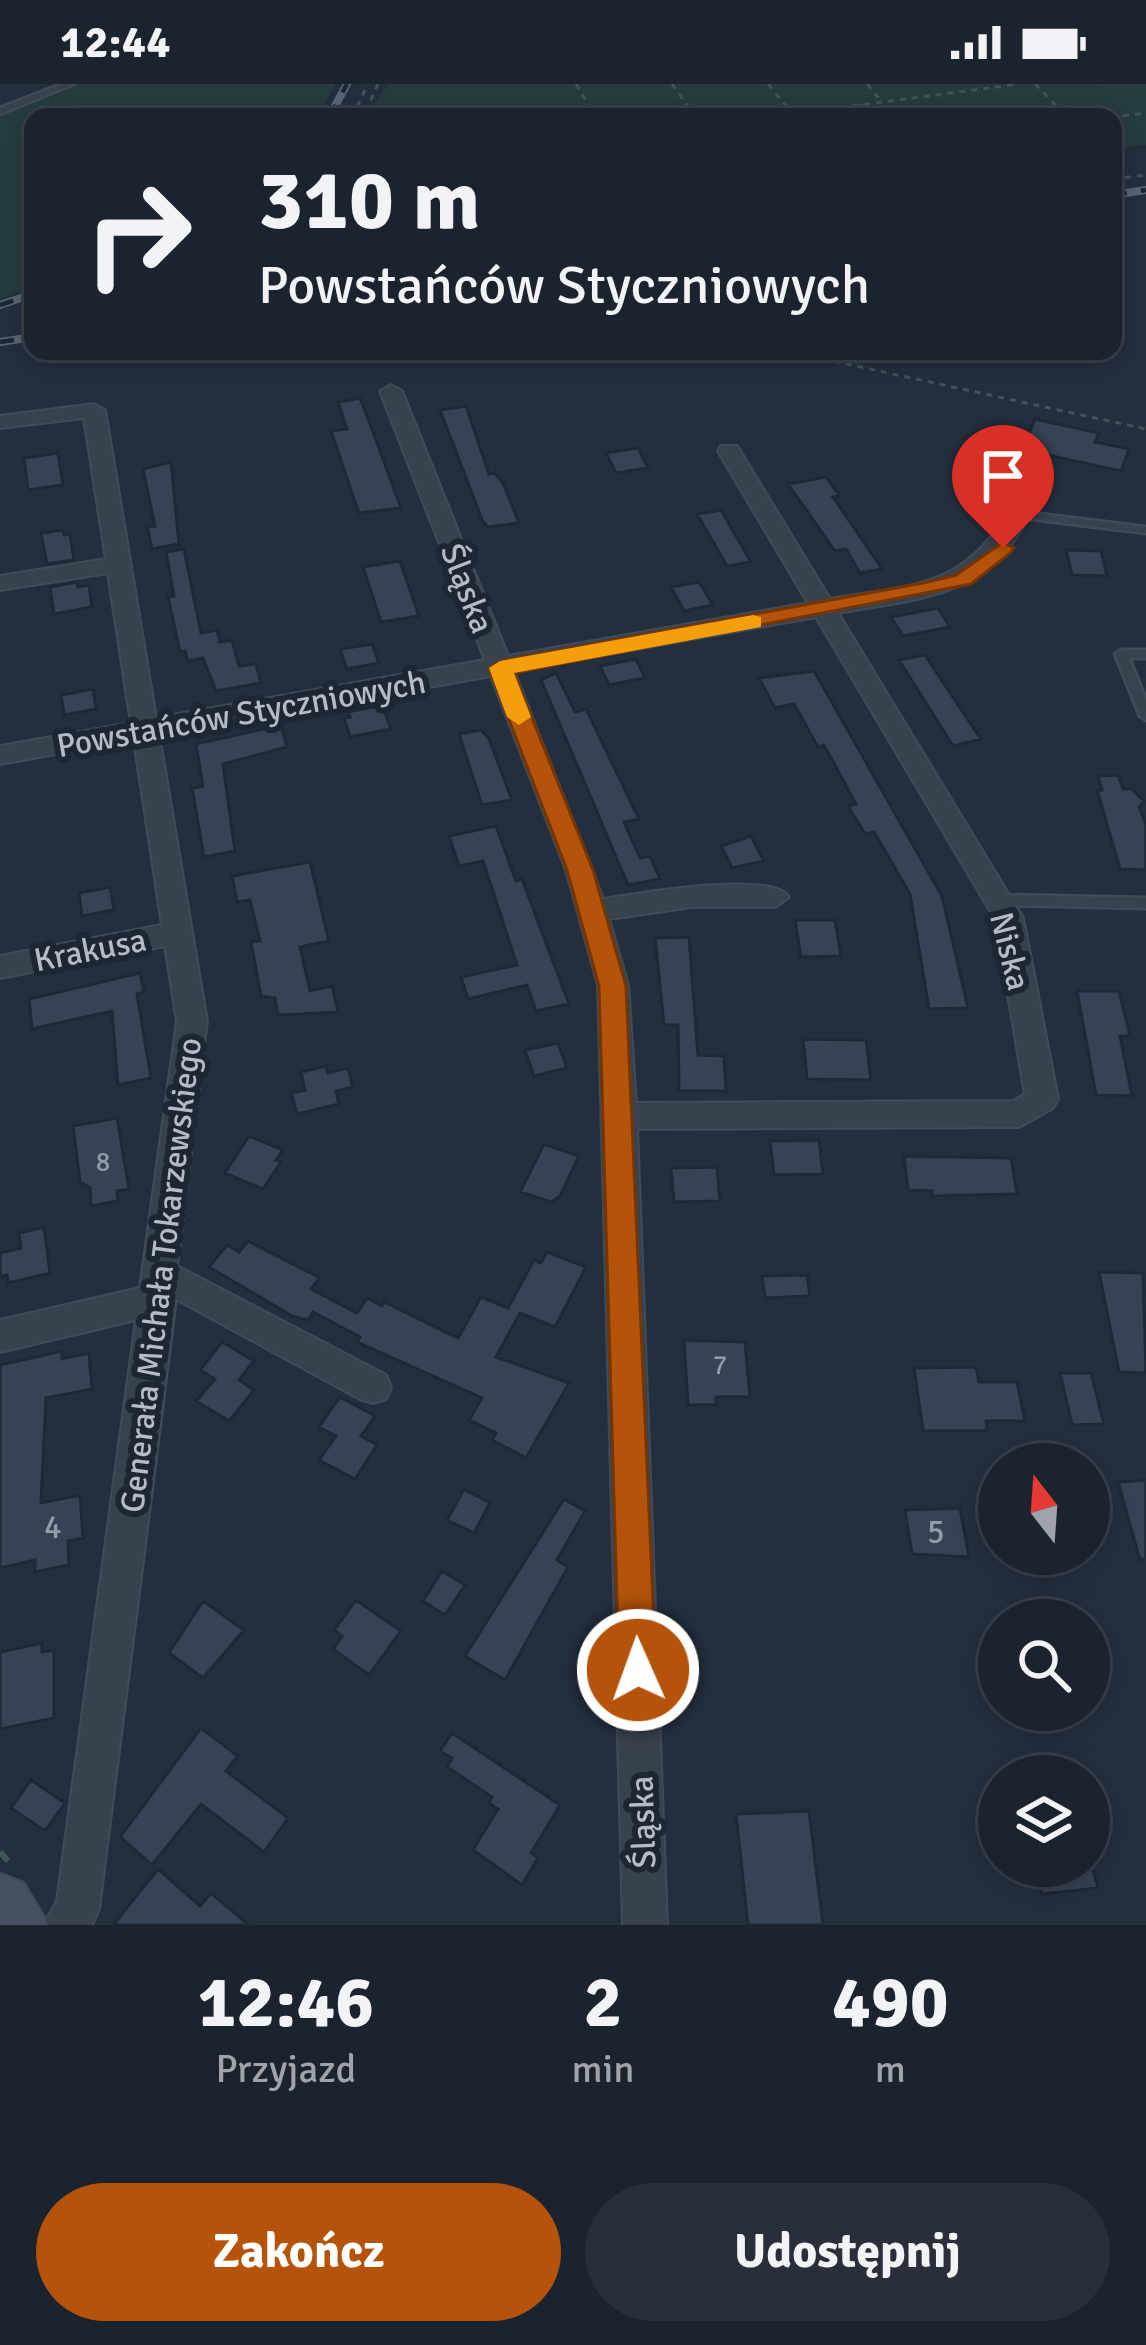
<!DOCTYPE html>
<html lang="pl">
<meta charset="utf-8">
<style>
body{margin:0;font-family:Signika,sans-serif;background:#282f3a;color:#f1f3f6;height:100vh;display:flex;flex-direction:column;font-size:45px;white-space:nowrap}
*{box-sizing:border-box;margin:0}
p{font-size:39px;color:#a0a4aa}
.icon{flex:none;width:66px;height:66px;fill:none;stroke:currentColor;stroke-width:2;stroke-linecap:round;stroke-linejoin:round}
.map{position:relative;height:1841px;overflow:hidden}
.panel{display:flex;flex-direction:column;background:#1b232e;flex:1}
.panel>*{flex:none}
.hud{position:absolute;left:24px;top:24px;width:1098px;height:252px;border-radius:24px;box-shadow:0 6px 30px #0003,0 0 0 3px #39404a;background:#1b232e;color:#f1f3f6;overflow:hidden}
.needle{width:78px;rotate:343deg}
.buttons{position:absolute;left:978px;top:1359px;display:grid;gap:24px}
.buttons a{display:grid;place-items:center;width:132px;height:132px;border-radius:50%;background:#1b232e;box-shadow:0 6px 30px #0003,0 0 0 3px #39404a;font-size:60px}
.pin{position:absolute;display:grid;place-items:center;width:102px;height:102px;color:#fff;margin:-123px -51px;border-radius:50% 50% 50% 0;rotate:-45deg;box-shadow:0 0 12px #0007}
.pin .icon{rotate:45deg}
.me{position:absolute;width:132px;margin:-66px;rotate:358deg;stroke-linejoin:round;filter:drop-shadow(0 0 9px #0008)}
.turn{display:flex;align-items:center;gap:42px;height:252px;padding:0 36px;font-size:54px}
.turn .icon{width:156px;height:156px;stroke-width:2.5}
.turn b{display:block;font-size:84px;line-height:102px}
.eta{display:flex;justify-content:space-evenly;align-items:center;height:204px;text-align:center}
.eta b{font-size:72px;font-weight:700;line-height:84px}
.cta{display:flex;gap:24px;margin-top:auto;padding:24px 36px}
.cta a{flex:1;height:138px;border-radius:72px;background:#b45309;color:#fff;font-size:48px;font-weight:700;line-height:138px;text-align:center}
.cta a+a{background:#282f3a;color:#f1f3f6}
.status{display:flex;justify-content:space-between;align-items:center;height:84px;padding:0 60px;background:#1b232e;direction:ltr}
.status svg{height:33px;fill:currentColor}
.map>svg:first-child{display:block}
</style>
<div class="status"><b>12:44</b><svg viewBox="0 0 49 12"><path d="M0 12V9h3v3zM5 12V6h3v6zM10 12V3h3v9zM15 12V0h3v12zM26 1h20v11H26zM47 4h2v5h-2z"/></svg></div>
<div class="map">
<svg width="1146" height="1841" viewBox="0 0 1146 1841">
<rect width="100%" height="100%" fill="#242f3e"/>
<path fill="#263c3f" d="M79,0H336L316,33H33V203L0,215V25L53,13Z
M389,0H1146V61L1113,65V33H364Z"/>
<path fill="#364354" stroke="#1f2835" stroke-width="3" d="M360,314L373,348L401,424L359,429L354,415L331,347L347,345L338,318Z
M466,322L489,390L495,389L503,399L519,439L488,443L483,438L440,326Z
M1035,335L1099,349L1095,358L1129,365L1121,387L1029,367L1034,355L1027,354Z
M638,364L648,384L616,389L606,369Z
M58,369L63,401L28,406L24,374Z
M171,378L179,460L152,465L147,443L155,442L143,385Z
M826,393L840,412L833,413L882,485L860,489L846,465L835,467L788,400Z
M721,426L751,478L727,482L697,430Z
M63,446L64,451L70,450L74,476L47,480L41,449Z
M184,465L201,549L217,546L220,558L232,556L239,582L256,580L261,599L216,607L203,574L188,577L185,567L180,568L168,513L174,512L166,468Z
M1066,466L1101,467L1107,492L1072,491Z
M400,477L419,532L381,538L363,483Z
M77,498L78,503L89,501L92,523L54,530L50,503Z
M699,498L713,521L684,527L671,503Z
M938,524L950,543L903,552L891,533Z
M372,560L379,579L347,585L340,565Z
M925,571L968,636L981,655L953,662L899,576Z
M636,575L645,594L609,601L600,582Z
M814,587L942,812L968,924L929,925L910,810L874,748L865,750L848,722L856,720L824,661L818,663L794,620L775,624L759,594Z
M556,589L575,628L586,625L639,735L624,738L640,774L650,772L660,795L628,801L541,596Z
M93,605L96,625L64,631L61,611Z
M382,621L391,645L350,653L344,634L350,633L348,628Z
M281,641L287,663L223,680L235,767L204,773L192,704L203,702L196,660Z
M481,646L489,655L512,716L482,721L459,650Z
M1118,691L1123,705H1132L1144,717L1139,723L1146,741V786L1120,785L1097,706H1102L1098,692Z
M496,742L516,797L522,795L569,920L536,927L527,901L468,915L461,893L517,881L483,777L459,782L449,752Z
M751,752L764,777L732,784L721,762Z
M310,778L329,857L300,863L310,907L332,902L338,928L278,931L275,914L261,912L251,858L260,857L250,816L237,818L232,792Z
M110,803L114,826L82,832L79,809Z
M795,836H835L841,872L801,873Z
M689,853L698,971L724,972L726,1007H679L678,941H664L655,854Z
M140,889L144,908L137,910L151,994L118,1001L112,927L32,945L29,915Z
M1077,907H1119L1130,952H1120L1132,1012L1096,1011Z
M803,955L866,956L871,996L807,995Z
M558,959L567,984L534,992L525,966Z
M326,982L328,989L348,984L353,1003L336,1007L339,1020L297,1030L291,1009L305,1006L301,988Z
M117,1034L129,1105L117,1107L118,1117L91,1122L90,1104L80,1098L73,1042Z
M249,1052L283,1066L276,1076L281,1078L263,1105L225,1089Z
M819,1056L823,1090L774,1091L770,1057Z
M544,1060L579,1072L560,1112L551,1118L520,1108Z
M904,1072L1011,1074L1017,1110L932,1112V1107L908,1106Z
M717,1083L720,1117L674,1118L671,1084Z
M44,1143L50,1189L8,1199L7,1191L0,1193V1169L21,1164L19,1149Z
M248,1157L320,1194L311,1205L357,1229L367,1214L382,1222L384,1218L458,1254L481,1213L508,1224L534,1176L541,1179L547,1168L586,1183L555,1243L520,1229L496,1273L569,1299L526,1374L492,1356L496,1349L469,1336L482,1314L357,1258L360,1253L313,1228L308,1236L292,1232L209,1183L227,1161L239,1168Z
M1099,1188L1143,1189L1146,1289L1119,1288Z
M807,1191L810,1212L765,1214L762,1192Z
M684,1256L745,1258L750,1313H716V1321H688Z
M222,1258L254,1277L239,1296L254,1306L229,1337L196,1317L215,1295L200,1286Z
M62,1267V1275L89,1269L92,1305L46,1314L41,1419L80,1411L83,1454L68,1457L69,1481L35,1488V1476L0,1484V1281Z
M976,1283L979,1298H1017L1025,1337H986L987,1347H923L914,1284Z
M1060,1289H1091L1104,1340L1072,1341Z
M340,1313L375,1332L361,1352L377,1361L355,1395L319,1376L336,1352L319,1343Z
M1146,1396V1475L1140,1476L1118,1398Z
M464,1405L490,1419L474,1449L447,1436Z
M564,1415L585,1427L557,1476L568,1483L505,1596L465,1572Z
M960,1424L969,1473L912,1470L905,1426Z
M442,1487L465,1501L445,1531L423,1517Z
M356,1516L401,1547L369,1591L333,1565L342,1552L334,1546Z
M203,1517L244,1546L203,1594L169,1569Z
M42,1559V1568L54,1566V1634L0,1645V1568Z
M201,1644L238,1672L226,1687L288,1734L264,1768L201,1720L152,1781L120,1753Z
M452,1649L560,1721L531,1769L538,1774L522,1801L473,1766L498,1725L489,1719L492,1713L447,1683L452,1674L440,1667Z
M31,1696L65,1719L45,1747L11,1724Z
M809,1727L823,1841H748L736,1730Z
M1035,1782H1092L1098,1804L1042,1810Z
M158,1785L200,1822L211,1809L249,1841H113Z"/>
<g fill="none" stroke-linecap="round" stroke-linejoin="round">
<g stroke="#414a57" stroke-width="5">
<path id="service" d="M62,0H74L0,30V24Z
M1024,373L1030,376L1024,428L1146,443V449L1014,433L1018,376Z
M1121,566H1146V574H1129L1146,616V636L1140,632L1115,570Z
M999,811L1146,814V824L999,821L992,816Z"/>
</g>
<g stroke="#414a57" stroke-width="4">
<path id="minor" d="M391,301L402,307L508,572L808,519L718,367L721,362H737L830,515C915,500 961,506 1010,426H1026L1029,431C989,514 920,514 838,529L1023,834L1058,1015L1053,1024L1019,1043L637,1045L667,1841H623L598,901L566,786L491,592L159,651L207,937L177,1182L386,1291L391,1303L386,1315L373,1319L360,1315L176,1215L99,1825L92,1841H44L57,1817L136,1236L0,1268V1236L140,1204L177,937L165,862L0,894V872L162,841L134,656L0,680V662L131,639L108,489L0,506V492L106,475L84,334L0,344V332L94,320L105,326L156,634L485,576L380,307ZM816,533L995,835L1025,1010L1014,1017L636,1019L628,901L609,835L692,823H775L789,813C771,786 636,810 603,815L514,587Z"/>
</g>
<g stroke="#414a57" stroke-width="5">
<path id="secondary" d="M0,1790L23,1799L48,1841H0Z"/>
</g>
<path stroke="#3f5557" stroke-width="3" stroke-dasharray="6 6" stroke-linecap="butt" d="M378,0L370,18L378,33
M576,0L596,33
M672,0L696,33
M768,0L791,28
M867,0L882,18
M1035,0L1068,33
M860,20L870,33
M352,33L368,0
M769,33L1019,0
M1111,33L1146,29
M1113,95L1146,91
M33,225V232
M787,267L1146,345"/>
<path stroke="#3f5557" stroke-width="6" stroke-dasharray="12 12" stroke-linecap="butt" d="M0,1768L10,1779"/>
<use href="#service" fill="#38414e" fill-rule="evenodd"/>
<use href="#minor" fill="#38414e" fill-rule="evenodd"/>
<use href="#secondary" fill="#465061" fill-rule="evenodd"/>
<g stroke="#5a6575" stroke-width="8">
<path id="rail" d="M329,33L347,0
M1113,111L1146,106
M0,221L33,210
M0,258L33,253"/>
</g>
<use href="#rail" stroke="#1d2633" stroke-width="4.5" stroke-dasharray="14" stroke-linecap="butt"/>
</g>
<path fill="#b45309" stroke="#753606" stroke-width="3" d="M1003,458L1014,464L1010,469L971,500L514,589L593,786L626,902L656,1586L650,1599L638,1604L625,1599L619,1586L599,902L567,786L489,584L500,577L928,498L956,491Z"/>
<path fill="#f59e0b" d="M753,531L761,533V543L514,589L531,633L519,641L507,633L489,584L500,577Z"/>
<g text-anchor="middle" stroke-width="12" stroke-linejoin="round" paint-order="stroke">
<g font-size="27" fill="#929caa">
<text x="103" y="1087">8</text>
<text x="720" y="1290">7</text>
</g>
<g font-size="33" fill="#b4bcc9" stroke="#1d2633">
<text transform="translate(468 504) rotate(69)" y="12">Śląska</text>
<text transform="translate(241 629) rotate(-10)" y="12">Powstańców Styczniowych</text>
<text transform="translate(90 865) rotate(-11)" y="12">Krakusa</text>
<text transform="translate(1011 867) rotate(76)" y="12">Niska</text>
<text transform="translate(160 1191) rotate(-83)" y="12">Generała Michała Tokarzewskiego</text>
<text transform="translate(642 1738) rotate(-92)" y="12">Śląska</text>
</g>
<g font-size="33" fill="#929caa">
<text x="53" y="1454">4</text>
<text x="936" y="1459">5</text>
</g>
</g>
</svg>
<div class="buttons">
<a><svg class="needle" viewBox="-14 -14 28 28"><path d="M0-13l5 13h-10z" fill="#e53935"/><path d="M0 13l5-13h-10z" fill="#a0a4aa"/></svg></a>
<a><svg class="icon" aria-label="search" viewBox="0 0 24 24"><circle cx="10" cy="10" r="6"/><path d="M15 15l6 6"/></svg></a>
<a><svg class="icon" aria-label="layers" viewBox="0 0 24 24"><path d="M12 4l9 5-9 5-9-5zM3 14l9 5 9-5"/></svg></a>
</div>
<div class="pin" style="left:1003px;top:464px;background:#d93025"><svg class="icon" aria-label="arrive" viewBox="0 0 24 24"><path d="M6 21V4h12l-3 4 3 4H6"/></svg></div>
<svg class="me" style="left:638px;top:1586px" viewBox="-20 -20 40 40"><circle r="17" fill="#b45309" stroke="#fff" stroke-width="3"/><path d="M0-11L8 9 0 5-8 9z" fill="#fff"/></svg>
<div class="hud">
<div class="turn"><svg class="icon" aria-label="right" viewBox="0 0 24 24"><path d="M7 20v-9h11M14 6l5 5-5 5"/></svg><div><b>310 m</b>Powstańców Styczniowych</div></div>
</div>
</div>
<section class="panel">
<div class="eta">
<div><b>12:46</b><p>Przyjazd</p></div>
<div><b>2</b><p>min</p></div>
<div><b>490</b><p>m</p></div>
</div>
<div class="cta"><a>Zakończ</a><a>Udostępnij</a></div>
</section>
